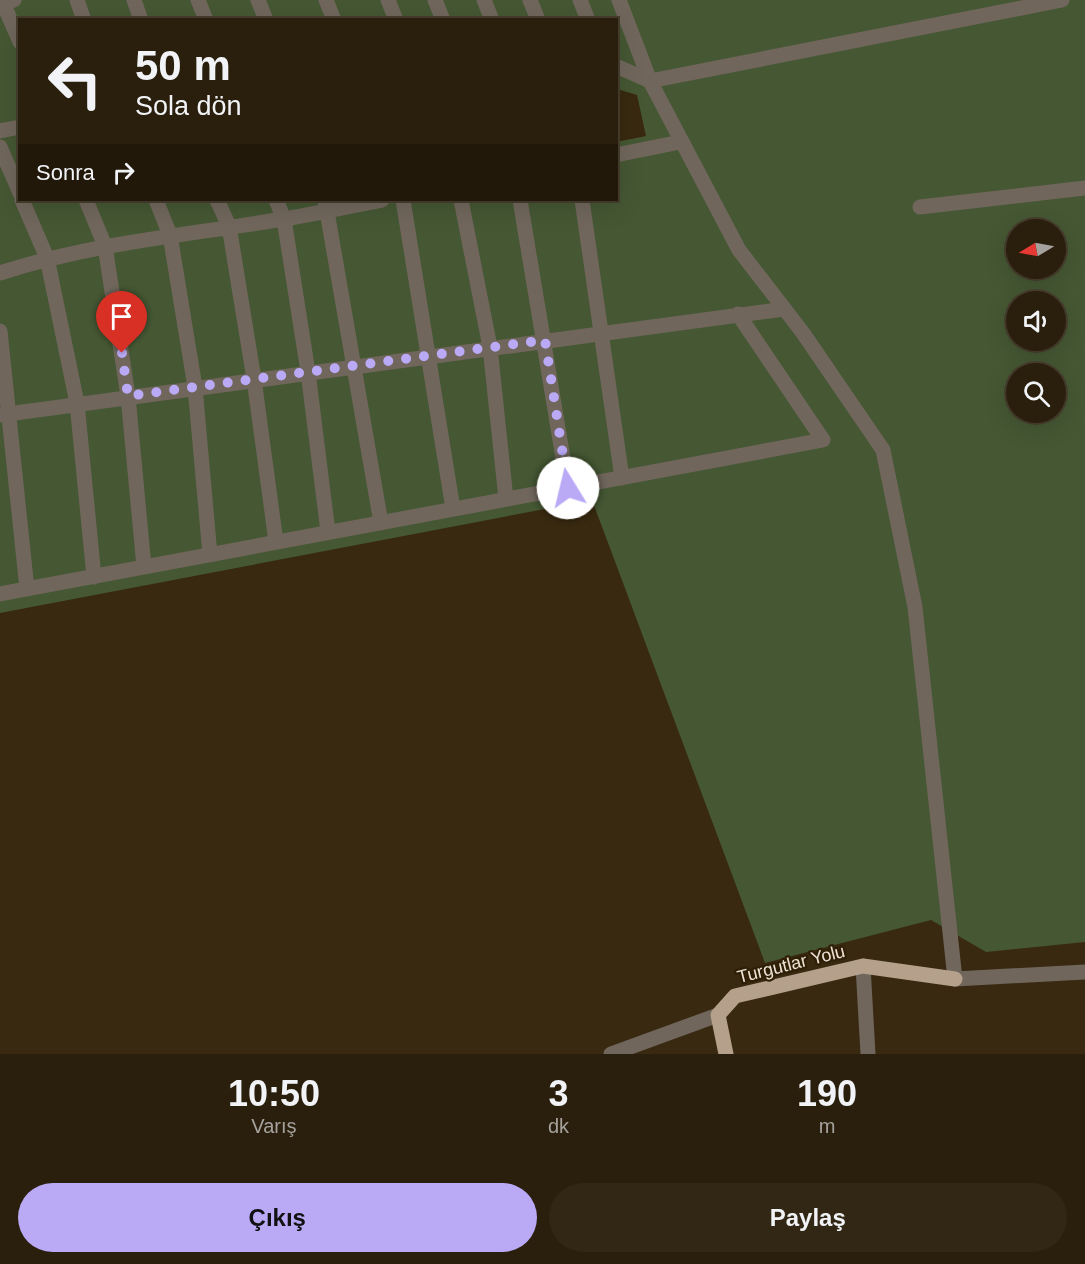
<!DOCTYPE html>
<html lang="tr">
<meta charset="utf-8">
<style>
body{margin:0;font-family:Helvetica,sans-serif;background:#322715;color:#f1f3f6;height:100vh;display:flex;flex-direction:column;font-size:22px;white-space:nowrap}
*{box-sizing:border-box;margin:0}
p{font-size:20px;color:#a5a29d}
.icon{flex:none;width:33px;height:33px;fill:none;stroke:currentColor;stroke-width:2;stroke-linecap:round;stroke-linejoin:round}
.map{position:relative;height:1054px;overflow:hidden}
.side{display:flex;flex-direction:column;background:#2a1f0c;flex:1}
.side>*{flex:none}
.top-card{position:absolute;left:18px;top:18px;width:600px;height:183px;border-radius:0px;box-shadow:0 6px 24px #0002,0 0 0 2px #463d2d;background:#2a1f0c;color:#f1f3f6;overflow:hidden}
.needle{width:39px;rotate:260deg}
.controls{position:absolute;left:1006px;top:219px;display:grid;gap:12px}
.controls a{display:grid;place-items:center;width:60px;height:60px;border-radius:50%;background:#2a1f0c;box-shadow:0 6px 24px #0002,0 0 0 2px #463d2d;font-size:30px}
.pin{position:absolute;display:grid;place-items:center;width:51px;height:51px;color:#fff;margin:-62px -26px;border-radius:50% 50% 50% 0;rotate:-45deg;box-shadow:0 0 6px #0007}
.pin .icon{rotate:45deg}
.me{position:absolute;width:66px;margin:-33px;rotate:351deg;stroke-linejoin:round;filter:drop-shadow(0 0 4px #0008)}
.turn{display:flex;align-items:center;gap:21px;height:126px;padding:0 18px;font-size:27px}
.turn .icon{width:78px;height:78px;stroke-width:2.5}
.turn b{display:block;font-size:42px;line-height:51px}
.then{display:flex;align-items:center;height:57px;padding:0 18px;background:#0003;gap:12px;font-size:22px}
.eta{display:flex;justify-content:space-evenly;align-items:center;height:102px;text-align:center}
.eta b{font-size:36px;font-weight:600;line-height:42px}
.action{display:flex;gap:12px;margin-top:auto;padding:12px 18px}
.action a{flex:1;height:69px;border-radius:36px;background:#baaaf6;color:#111;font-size:24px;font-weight:600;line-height:69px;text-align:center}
.action a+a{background:#322715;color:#f1f3f6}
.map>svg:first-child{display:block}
</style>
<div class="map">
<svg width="1085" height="1054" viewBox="0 0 1085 1054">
<rect width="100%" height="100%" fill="#382910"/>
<path fill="#455733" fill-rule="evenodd" d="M0,0H1085V942L986,952L931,920L765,963L592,500L0,613ZM20,20H616L617,89L637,95L646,136L616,142V200H20ZM1017,230H1056V268H1017ZM1017,302H1056V340H1017ZM1017,374H1056V412H1017Z"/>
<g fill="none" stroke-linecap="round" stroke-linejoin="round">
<path stroke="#70665c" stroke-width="15" d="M14,0L3,3L20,42
M77,0L84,20
M134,0L141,20
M198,0L206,20
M258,0L266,20
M326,0L334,20
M388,0L396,20
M435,0L443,20
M484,0L492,20
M530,0L538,20
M580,0L588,20
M619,0L650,81L1062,0
M616,66L650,81L739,250L803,333L883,450L915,607L955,979L1085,972
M0,131L20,127
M0,147L20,193
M616,155L680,142
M22,200L47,258L77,403L94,577
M86,200L105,246L128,396L144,567
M156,200L170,235L195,387L210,555
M217,200L229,226L254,379L276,542
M276,200L284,219L308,372L328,532
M325,200L381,523
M403,200L453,509
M461,200L490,347L506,499
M520,200L568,488
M582,200L622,478
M920,207L1085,188
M0,273C92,243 188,235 283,219C316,214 349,206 382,200
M0,331L27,589
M0,415L784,309
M0,594L823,440L738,314
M863,966L868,1054
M611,1054L718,1015"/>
<path stroke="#b4a08b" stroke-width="15" d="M726,1054L718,1015L735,996L863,966L955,979"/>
</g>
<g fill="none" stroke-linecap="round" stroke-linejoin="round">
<path stroke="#baaaf6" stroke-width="10" stroke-dasharray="0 18" d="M122,353L128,396L545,340L568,488"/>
</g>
<g text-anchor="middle" stroke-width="4.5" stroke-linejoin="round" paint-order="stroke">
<g font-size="18" fill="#ece2d4" stroke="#2e1f06">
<text transform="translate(791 964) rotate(-14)" y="6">Turgutlar Yolu</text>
</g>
</g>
</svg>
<div class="controls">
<a><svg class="needle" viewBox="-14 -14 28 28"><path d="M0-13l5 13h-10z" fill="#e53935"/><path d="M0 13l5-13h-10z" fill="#a5a29d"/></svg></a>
<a><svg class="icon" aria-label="sound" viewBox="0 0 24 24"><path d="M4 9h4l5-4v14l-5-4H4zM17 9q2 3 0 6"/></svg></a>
<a><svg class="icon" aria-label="search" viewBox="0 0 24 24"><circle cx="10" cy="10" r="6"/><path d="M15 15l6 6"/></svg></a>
</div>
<div class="pin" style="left:122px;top:353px;background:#d93025"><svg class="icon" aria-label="arrive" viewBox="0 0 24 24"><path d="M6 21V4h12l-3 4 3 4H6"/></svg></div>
<svg class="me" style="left:568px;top:488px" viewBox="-20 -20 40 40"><circle r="19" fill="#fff"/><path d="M0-13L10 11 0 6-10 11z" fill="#baaaf6"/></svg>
<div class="top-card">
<div class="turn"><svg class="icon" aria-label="left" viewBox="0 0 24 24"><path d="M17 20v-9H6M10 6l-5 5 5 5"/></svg><div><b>50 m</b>Sola dön</div></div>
<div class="then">Sonra<svg class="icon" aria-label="right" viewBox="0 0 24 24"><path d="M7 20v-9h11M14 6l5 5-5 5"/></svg></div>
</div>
</div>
<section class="side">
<div class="eta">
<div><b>10:50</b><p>Varış</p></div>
<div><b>3</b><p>dk</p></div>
<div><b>190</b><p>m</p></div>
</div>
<div class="action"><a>Çıkış</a><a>Paylaş</a></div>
</section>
